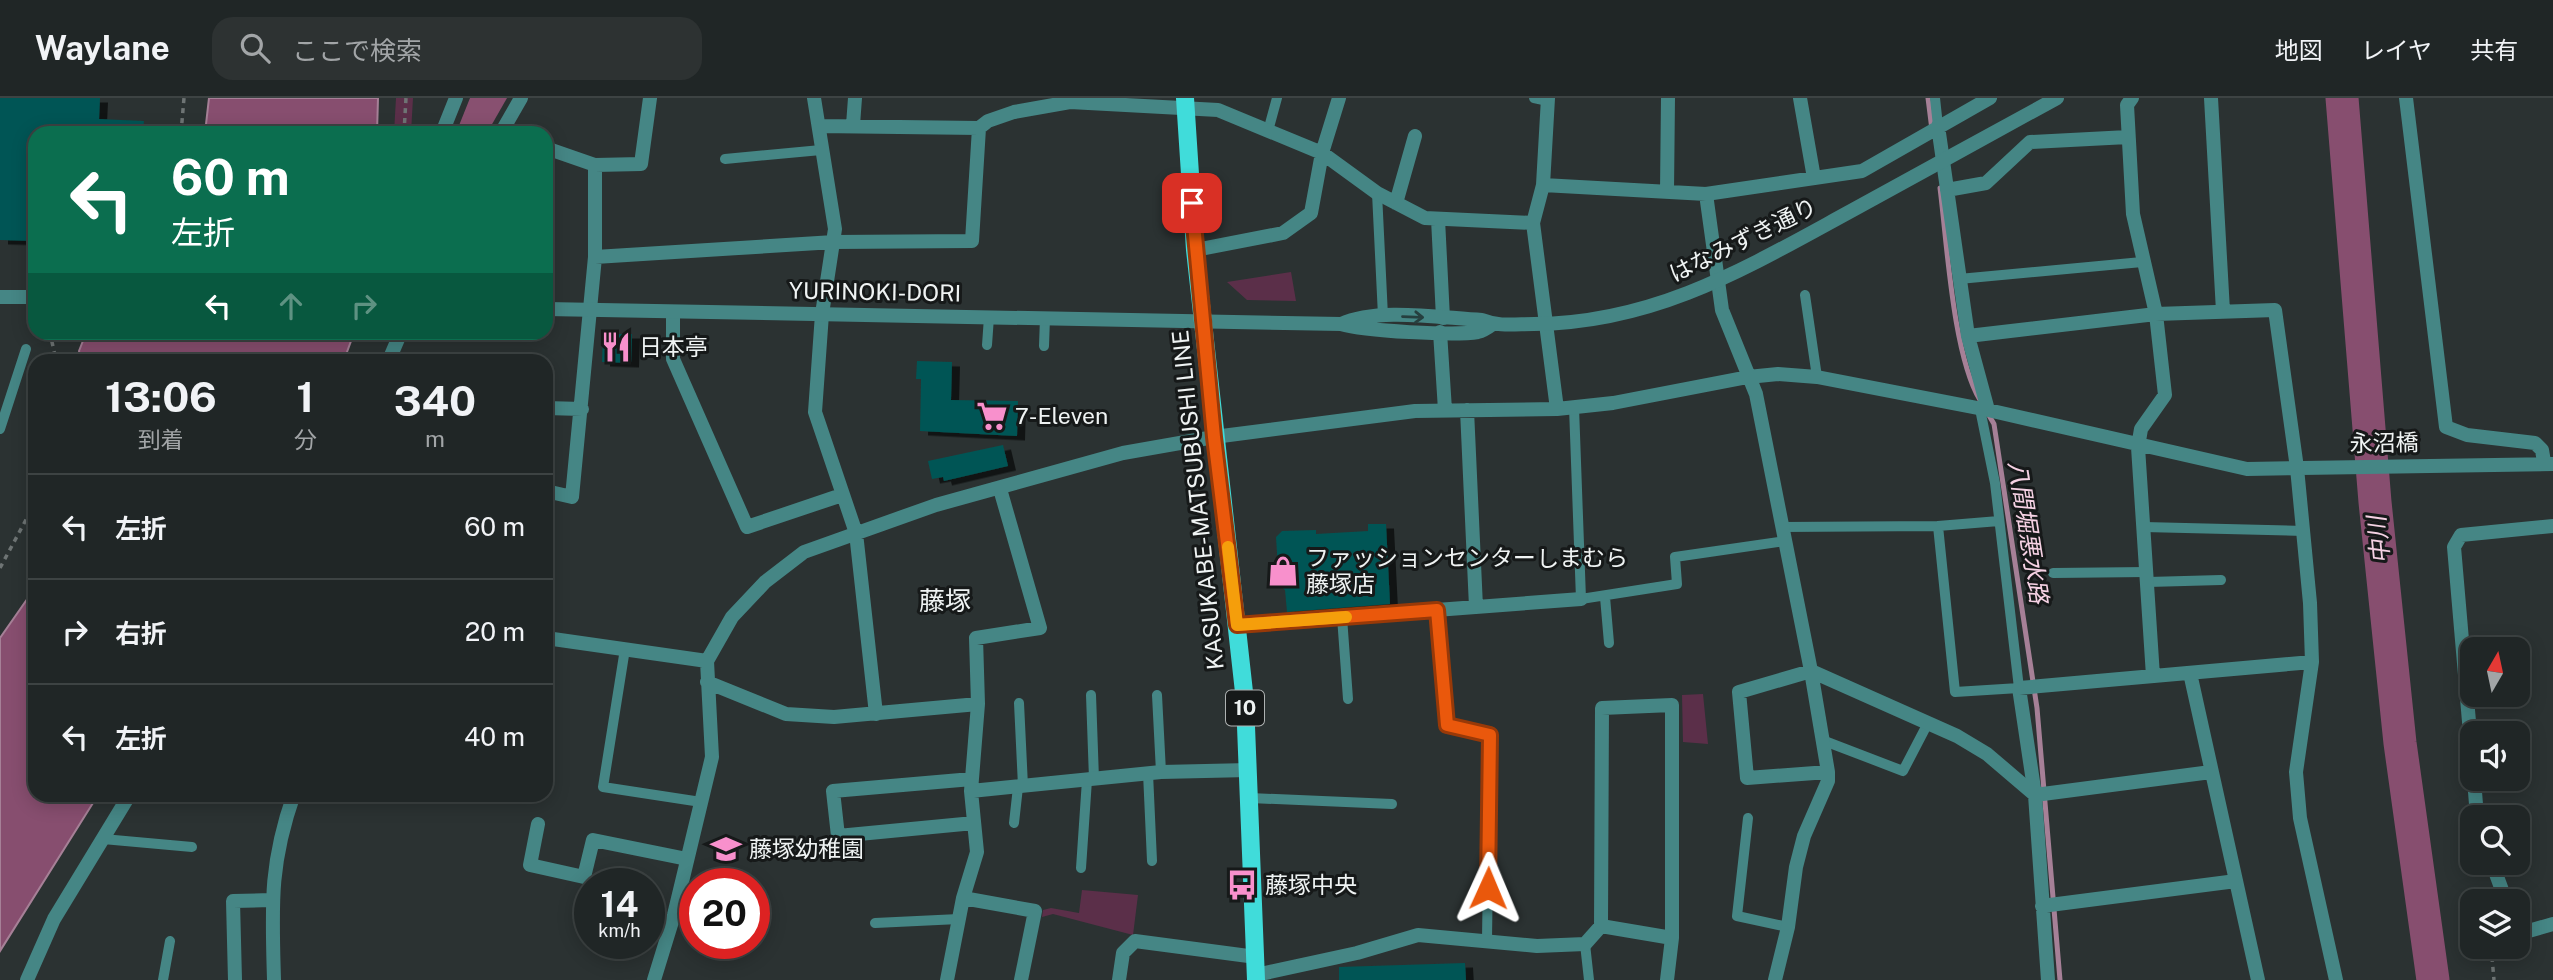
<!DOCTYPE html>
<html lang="ja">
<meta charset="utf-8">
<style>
body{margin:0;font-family:"Public Sans","Noto Sans JP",sans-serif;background:#2d3232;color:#f1f3f6;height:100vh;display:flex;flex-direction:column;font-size:26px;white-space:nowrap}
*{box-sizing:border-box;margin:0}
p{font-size:23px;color:#a2a5a7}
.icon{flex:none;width:38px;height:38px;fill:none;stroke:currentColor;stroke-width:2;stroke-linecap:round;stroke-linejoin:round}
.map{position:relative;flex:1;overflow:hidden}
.drawer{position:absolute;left:28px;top:256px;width:525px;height:448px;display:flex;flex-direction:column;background:#202626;border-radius:21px;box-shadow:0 4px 18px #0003,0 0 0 2px #3d4343}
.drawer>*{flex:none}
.top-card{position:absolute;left:28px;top:28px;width:525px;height:214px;border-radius:21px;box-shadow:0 4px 18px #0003,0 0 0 2px #3d4343;background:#0b6e4f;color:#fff;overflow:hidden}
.needle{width:46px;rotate:9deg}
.buttons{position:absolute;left:2460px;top:539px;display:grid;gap:14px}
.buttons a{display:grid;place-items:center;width:70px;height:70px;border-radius:14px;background:#202626;box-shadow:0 4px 18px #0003,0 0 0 2px #3d4343;font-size:35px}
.speed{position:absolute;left:574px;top:770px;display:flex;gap:14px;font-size:35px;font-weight:700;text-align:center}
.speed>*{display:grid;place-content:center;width:91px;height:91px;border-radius:50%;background:#202626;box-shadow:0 4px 18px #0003,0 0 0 2px #3d4343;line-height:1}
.speed small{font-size:18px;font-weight:400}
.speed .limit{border:10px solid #d22;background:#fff;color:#111}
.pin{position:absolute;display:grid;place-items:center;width:60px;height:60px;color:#fff;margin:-30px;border-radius:14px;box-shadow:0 4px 10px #0006}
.me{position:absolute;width:77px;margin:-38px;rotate:1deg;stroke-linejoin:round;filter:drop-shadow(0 0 5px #0008)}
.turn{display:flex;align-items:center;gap:24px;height:147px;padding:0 28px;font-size:32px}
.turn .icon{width:91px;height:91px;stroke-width:2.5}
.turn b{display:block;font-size:49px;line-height:60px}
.lanes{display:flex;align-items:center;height:66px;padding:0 28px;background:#0003;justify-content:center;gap:35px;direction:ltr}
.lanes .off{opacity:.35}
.eta{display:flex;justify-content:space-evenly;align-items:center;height:119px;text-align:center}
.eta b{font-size:42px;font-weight:700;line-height:49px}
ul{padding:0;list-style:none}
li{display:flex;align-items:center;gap:21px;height:105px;padding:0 28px;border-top:2px solid #3d4343}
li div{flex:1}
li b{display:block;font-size:26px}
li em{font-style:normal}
header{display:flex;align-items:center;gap:42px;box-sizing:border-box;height:98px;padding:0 35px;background:#202626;border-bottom:2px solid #3d4343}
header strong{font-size:33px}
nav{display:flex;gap:38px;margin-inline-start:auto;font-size:24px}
.search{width:490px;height:63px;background:#2d3232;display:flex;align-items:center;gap:18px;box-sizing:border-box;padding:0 24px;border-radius:21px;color:#a2a5a7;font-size:26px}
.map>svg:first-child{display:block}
</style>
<header>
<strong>Waylane</strong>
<div class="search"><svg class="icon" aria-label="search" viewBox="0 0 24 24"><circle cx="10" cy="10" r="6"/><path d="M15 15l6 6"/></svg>ここで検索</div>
<nav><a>地図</a><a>レイヤ</a><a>共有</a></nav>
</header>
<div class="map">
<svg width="2553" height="882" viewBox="0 0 2553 882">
<defs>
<filter id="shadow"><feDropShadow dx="8" dy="4.5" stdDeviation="0" flood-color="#0009"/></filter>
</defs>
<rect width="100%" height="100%" fill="#2b3232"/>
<path fill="#5b2f49" d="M396,0H413L411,35H394Z
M1291,174L1296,203L1247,202L1227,184Z
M1703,596L1708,646L1683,644L1682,597Z
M1082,792L1138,797L1133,837L1053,816L1042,819L1043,812L1051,810L1079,815Z"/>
<path fill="#885070" d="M470,0H507L487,35H456Z"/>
<path fill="#874e6f" stroke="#a68097" stroke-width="2" d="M209,0H378L377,35H205Z
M86,235V234L354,235L344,262H81L79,253Z
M35,490V696L98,697L0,853V540Z"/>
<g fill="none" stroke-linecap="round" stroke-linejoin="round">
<path stroke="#a68097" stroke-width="5" d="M1928,0L1932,32
M1940,90C1947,145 1953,257 1980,302
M1987,314L1994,326L2037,610L2060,882"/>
<path stroke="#874e6f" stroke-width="33" d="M2342,0L2375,404L2400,645L2433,882"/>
</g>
<path fill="#005554" filter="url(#shadow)" d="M0,0H100L99,21L144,23L143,35H35V143L0,142Z
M603,236H632L631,265L602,264Z
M917,263L952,264L951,302L1018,303L1017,338L920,333L921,281H916Z
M1003,347L1008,368L944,383L943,379L932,381L928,363Z
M1368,426H1386L1390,506L1287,514L1285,492L1279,487L1276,439L1282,433L1316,432V436L1368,433Z
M1465,865L1466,882H1339V869Z"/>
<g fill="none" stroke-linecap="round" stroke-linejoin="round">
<path stroke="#6e7474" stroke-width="3.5" stroke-dasharray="5 5" stroke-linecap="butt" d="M181,35L184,0
M404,35L406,0
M56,234L52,244L56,262
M0,470L35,405
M2491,849L2494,882"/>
<path stroke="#458685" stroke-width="10" d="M1534,0L1548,3
M1935,0L1938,28
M1268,33L1277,0
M725,61L821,52
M1377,95L1383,218
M1959,181L2142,164
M1805,197L1817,279
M987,247L989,219
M1044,248L1045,220
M1574,309L1581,501L1677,486L1675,459L1785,443
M0,331L26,251
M1938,428L1955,594L2019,590L1995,385L1980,311
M1782,429L1938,428L1999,423
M2144,429L2304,433
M2053,475L2147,474
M2148,484L2221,482
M1605,499L1609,545
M1437,512L1447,627L1490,637L1487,841
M1342,519L1348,601
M625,551L603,689L701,704
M1091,597L1094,681
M1157,597L1161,674
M1019,605L1023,688
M1822,642L1903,673L1928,625
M1148,675L1152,763
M1250,700L1392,706
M1748,720L1737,818L1788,829
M1014,725L1018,689
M103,741L192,749
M1081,770L1087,682
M875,825L959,821
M1585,846L1589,882
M163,882L170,843"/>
<path stroke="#458685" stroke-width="14" d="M814,0L835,131L822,216L815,314L856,435L876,616
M1800,0L1814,80
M2132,0L2127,7L2133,116L2156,216L2165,297L2141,331L2138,349L2153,578
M2211,0L2223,213
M2406,0L2446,329L2467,337L2535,345L2542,352L2544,364
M853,27L855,0
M819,28L979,30L988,23L1014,14L1070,4L1218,12L1322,55L1377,95L1425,120L1533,125
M1938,28L1968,238L1988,312
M442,35L456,0
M501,35L521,0
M546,50L595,67L641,66L650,0
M1543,87L1548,0
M1947,92L1986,85L2030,44L2128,39
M1667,93L1668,0
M1706,96L1722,212L1756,296L1811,573L1828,674V683L1804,738L1796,769L1788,829L1775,882
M1396,105L1415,38
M1438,121L1443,220
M1195,152L1283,135L1311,115L1322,55L1339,0
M595,159L834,144L972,143L979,30
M673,214V261L747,429L842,397
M1440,234L1445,312
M1968,238L2156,216L2275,212L2297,370L2310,505L2312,564L2296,674L2300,720L2336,882
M389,262L401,234
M546,310L582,311
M1557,311L1533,125L1543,87L1706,96L1862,73L1990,0
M1467,312L1476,509
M546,393L572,399L595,159V67
M1237,527L1581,501
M546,540L707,563
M2190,575L2258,882
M707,584L786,616L834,619L978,606
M2473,670L2454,449L2461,437L2553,428
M1828,674L1747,680L1739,594L1811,573L1957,638L1987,656L2035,697L2211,674
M972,681L833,693L838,738L974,725
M2474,681L2477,719
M971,693L1161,674L1249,672
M538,726L530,767L584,779L593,742L687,761
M2492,765L2506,803
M963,800L1035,813L1021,882
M2042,808L2236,783
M1601,828L1602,610L1672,607V840L1667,882
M2518,836L2553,826
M1256,877L1357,855L1418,837L1537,848L1585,846L1601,828L1672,840
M27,882L54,821L130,696
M235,882L233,803L271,802
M274,882C272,809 269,767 294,696
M654,882L674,817L712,659L707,563L732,519L765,484L804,454L936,407L1123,355L1214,339L1415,313L1557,311L1613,305L1748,279L1778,276L1817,279L1988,312L2247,371L2553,366
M947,882L963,800L977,754L971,693L978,606L976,540L1040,530L1000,391
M1119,882L1123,855L1135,843L1256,859
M2048,882L2035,697L2019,590L2312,564"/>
<path stroke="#458685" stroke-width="14" d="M0,199H35
M546,211L1341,226C1364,233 1455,238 1478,234C1483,233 1489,229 1493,226
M1341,226C1378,209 1441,220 1482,222C1499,229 1516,226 1534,226C1656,225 1748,169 1851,113C1920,75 1988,38 2057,0"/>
<path stroke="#40dcda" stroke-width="18" d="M1185,0L1195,152L1245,603L1256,882"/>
</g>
<defs><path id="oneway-shaft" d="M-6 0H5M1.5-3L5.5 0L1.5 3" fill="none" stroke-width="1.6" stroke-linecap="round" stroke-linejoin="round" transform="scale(1.75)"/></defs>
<use stroke="#263f3f" href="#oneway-shaft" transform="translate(1413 219) rotate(2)"/>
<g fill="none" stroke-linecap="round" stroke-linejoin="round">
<g stroke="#983908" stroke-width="18">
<path id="route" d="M1192,105L1214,339L1237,527L1437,512L1447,627L1490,637L1488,790"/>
</g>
<use href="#route" stroke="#ea580c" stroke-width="12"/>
<path stroke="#f59e0b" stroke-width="12" d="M1228,449L1237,527L1346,519"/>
</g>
<defs>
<g id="restaurant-bare" transform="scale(2.415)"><path d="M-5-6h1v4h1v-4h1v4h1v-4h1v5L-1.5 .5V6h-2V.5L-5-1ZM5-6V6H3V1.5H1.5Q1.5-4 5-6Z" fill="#f890cc" stroke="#161919" stroke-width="2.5" paint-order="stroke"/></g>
<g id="supermarket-bare" transform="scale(2.415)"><path d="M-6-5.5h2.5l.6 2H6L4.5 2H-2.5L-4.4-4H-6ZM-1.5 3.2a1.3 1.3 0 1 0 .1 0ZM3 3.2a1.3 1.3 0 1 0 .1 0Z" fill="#f890cc" stroke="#161919" stroke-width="2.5" paint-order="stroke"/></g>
<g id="shop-bare" transform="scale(2.415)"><path d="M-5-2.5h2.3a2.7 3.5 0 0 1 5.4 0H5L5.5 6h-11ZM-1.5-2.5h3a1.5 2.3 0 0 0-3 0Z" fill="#f890cc" stroke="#161919" stroke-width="2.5" paint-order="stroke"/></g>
<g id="school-bare" transform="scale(2.415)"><path d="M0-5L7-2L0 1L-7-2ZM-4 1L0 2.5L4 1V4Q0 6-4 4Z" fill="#f890cc" stroke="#161919" stroke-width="2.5" paint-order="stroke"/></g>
<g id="bus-bare" transform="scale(2.415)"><path d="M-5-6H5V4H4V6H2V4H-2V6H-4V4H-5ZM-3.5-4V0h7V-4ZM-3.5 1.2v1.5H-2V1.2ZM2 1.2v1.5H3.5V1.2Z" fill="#f890cc" stroke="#161919" stroke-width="2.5" paint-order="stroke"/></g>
</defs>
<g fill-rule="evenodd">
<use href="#restaurant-bare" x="616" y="249"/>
<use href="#supermarket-bare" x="992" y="318"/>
<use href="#shop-bare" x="1283" y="473"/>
<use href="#school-bare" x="726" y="751"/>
<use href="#bus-bare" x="1242" y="787"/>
</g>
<g text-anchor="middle" stroke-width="6" stroke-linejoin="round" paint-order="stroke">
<rect fill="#161919" stroke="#aeb2b2" stroke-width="2" x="1226" y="592.5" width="38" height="35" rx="5"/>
<g font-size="21" font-weight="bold" fill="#eff3f3">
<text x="1245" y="617">10</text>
</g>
<g font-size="23" fill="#eff3f3" stroke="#161919">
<text transform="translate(1743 142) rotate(-26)" y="8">はなみずき通り</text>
<text transform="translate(875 194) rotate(1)" y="8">YURINOKI-DORI</text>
<text transform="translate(2384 345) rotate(-1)" y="8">永沼橋</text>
<text transform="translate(1198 402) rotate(-96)" y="8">KASUKABE-MATSUBUSHI LINE</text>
</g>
<g font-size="23" fill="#eff3f3" stroke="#161919" text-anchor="start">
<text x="639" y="257">日本亭</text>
<text x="1015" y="326">7-Eleven</text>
<text x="1306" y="468">ファッションセンターしまむら<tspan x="1306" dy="26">藤塚店</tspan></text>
<text x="749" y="759">藤塚幼稚園</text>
<text x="1265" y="795">藤塚中央</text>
</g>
<g font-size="24" font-style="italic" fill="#f6d2e4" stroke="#161919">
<text transform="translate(2028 434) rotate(81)" y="8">八間堀悪水路</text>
<text transform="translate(2379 442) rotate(-96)" y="8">中川</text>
</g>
<g font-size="26" fill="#eff3f3" stroke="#161919">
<text x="945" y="512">藤塚</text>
</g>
</g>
</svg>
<div class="buttons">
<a><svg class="needle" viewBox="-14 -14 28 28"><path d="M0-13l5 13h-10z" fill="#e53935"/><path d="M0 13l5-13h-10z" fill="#a2a5a7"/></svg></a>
<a><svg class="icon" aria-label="sound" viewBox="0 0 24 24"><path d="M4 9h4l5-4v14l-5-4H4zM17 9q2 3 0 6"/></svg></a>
<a><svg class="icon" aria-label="search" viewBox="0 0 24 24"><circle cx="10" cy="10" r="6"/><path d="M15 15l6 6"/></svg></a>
<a><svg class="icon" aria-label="layers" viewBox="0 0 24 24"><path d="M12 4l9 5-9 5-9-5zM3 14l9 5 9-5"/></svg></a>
</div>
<div class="speed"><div>14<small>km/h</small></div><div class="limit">20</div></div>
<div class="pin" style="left:1192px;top:105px;background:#d93025"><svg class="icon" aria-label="arrive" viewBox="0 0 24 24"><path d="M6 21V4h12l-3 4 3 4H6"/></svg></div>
<svg class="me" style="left:1488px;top:790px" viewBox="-20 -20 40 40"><path d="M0-17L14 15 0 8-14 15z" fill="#ea580c" stroke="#fff" stroke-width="4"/></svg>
<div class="top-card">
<div class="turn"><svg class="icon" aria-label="left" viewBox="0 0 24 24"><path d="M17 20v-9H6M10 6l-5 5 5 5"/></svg><div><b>60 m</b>左折</div></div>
<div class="lanes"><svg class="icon" aria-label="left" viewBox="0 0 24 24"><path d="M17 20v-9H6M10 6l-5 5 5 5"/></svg><svg class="icon off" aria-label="ahead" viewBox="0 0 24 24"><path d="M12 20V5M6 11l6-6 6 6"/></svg><svg class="icon off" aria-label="right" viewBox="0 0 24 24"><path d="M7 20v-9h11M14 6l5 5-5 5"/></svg></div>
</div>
<section class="drawer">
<div class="eta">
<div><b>13:06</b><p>到着</p></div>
<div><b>1</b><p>分</p></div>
<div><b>340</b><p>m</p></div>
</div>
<ul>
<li><svg class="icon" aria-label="left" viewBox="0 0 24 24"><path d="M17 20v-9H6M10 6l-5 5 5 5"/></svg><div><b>左折</b></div><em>60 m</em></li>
<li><svg class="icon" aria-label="right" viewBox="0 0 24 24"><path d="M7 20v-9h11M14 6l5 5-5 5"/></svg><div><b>右折</b></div><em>20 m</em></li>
<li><svg class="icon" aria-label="left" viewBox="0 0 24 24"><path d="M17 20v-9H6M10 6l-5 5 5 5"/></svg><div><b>左折</b></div><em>40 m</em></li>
</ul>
</section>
</div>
